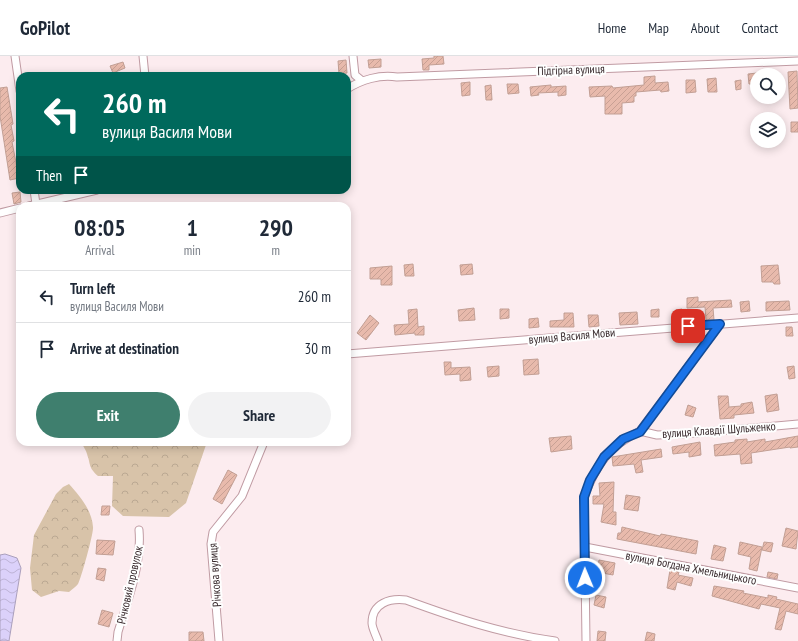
<!DOCTYPE html>
<meta charset="utf-8">
<style>
body{margin:0;font-family:"PT Sans Narrow",sans-serif;background:#f2f2f3;color:#1f2937;height:100vh;display:flex;flex-direction:column;font-size:15px;white-space:nowrap}
*{box-sizing:border-box;margin:0}
p{font-size:13px;color:#747a83}
.icon{flex:none;width:22px;height:22px;fill:none;stroke:currentColor;stroke-width:2;stroke-linecap:round;stroke-linejoin:round}
.map{position:relative;flex:1;overflow:hidden}
.panel{position:absolute;left:16px;top:146px;width:335px;height:244px;display:flex;flex-direction:column;background:#fff;border-radius:12px;box-shadow:0 2px 10px #0003}
.panel>*{flex:none}
.guide{position:absolute;left:16px;top:16px;width:335px;height:122px;border-radius:12px;box-shadow:0 2px 10px #0003;background:#00695c;color:#fff;overflow:hidden}
.controls{position:absolute;left:750px;top:12px;display:grid;gap:8px}
.controls a{display:grid;place-items:center;width:36px;height:36px;border-radius:50%;background:#fff;box-shadow:0 2px 10px #0003;font-size:20px}
.pin{position:absolute;display:grid;place-items:center;width:34px;height:34px;color:#fff;margin:-17px;border-radius:8px;box-shadow:0 2px 6px #0006}
.me{position:absolute;width:44px;margin:-22px;rotate:359deg;stroke-linejoin:round;filter:drop-shadow(0 0 3px #0008)}
.turn{display:flex;align-items:center;gap:14px;height:84px;padding:0 20px;font-size:18px}
.turn .icon{width:52px;height:52px;stroke-width:2.5}
.turn b{display:block;font-size:28px;line-height:34px}
.then{display:flex;align-items:center;height:38px;padding:0 20px;background:#0003;gap:8px;font-size:15px}
.eta{display:flex;justify-content:space-evenly;align-items:center;height:68px;text-align:center}
.eta b{font-size:24px;font-weight:700;line-height:28px}
.primary-button{display:flex;gap:8px;margin-top:auto;padding:8px 20px}
.primary-button a{flex:1;height:46px;border-radius:24px;background:#3f7f6e;color:#fff;font-size:16px;font-weight:700;line-height:46px;text-align:center}
.primary-button a+a{background:#f2f2f3;color:#1f2937}
ul{padding:0;list-style:none}
li{display:flex;align-items:center;gap:12px;height:52px;padding:0 20px;border-top:1px solid #e0e1e3}
li div{flex:1}
li b{display:block;font-size:15px}
li em{font-style:normal}
header{display:flex;align-items:center;gap:24px;box-sizing:border-box;height:56px;padding:0 20px;background:#fff;border-bottom:1px solid #e0e1e3}
header strong{font-size:19px}
nav{display:flex;gap:22px;margin-inline-start:auto;font-size:14px}
.map>svg:first-child{display:block}
</style>
<header>
<strong>GoPilot</strong>
<nav><a>Home</a><a>Map</a><a>About</a><a>Contact</a></nav>
</header>
<div class="map">
<svg width="798" height="585" viewBox="0 0 798 585">
<defs>
<pattern id="forest-crowns" width="20" height="18" patternUnits="userSpaceOnUse"><rect width="20" height="18" fill="#d8c3a9"/><path d="M2 6a3 3 0 1 1 6 0M12 15a3 3 0 1 1 6 0" fill="none" stroke="#baa892"/></pattern>
<pattern id="water-waves" width="16" height="10" patternUnits="userSpaceOnUse"><rect width="16" height="10" fill="#dbd1fa"/><path d="M0 5q4-4 8 0t8 0" fill="none" stroke="#bdb3d6"/></pattern>
<pattern id="building-hatch" width="6" height="6" patternUnits="userSpaceOnUse"><rect width="6" height="6" fill="#e8baac"/><path d="M-1 1l2-2M0 6l6-6M5 7l2-2" fill="none" stroke="#c8a094"/></pattern>
</defs>
<rect width="100%" height="100%" fill="#fcecef"/>
<path fill="url(#forest-crowns)" d="M83,386H207L186,447L169,461L123,460L112,450L113,420H98C88,411 91,409 87,398C86,393 82,391 83,386Z
M69,428C79,439 92,454 93,471C94,476 81,523 78,528C76,531 72,533 69,536L59,535L41,541L32,534L30,512L34,479L56,438L63,431Z"/>
<path fill="url(#water-waves)" stroke="#aa9fbc" d="M5,498L17,502L21,512L9,585H0V499Z"/>
<path fill="url(#building-hatch)" stroke="#c29f94" d="M434,0H443L444,8L429,9V14H423L422,3L434,2Z
M381,3V11L369,12L368,4Z
M346,4L347,17L339,18L338,5Z
M123,6L125,12L113,17L110,10Z
M797,15L798,52L790,53L788,16Z
M757,17V28H749L748,18Z
M655,20V27L668,26L669,35L661,36L660,34L636,36V40H634V46L622,47V58H605V40L590,41L589,31L612,30L613,32L644,29V21Z
M716,22L717,36H708L707,23Z
M686,24H695L696,36L686,37Z
M741,24V33L736,34L735,25Z
M470,26V39L462,40L461,27Z
M507,28H518L519,37L508,38Z
M491,29L492,44H486L485,30Z
M551,29V31L566,30V39L558,40V36L538,37L539,39L531,40L530,31Z
M7,31L13,68L11,69L14,85L12,86L19,122L10,124L0,60V32Z
M791,66H798V76H791Z
M20,136L21,146L14,148L12,137Z
M413,208L414,220H405L404,209Z
M472,208L473,218L461,219L460,209Z
M778,209L780,228H774L773,226H762L761,210Z
M392,210V229H381V223H370V212Z
M698,241V246L731,244L732,251L713,252L714,264H706L705,251L687,252V242Z
M749,245L750,255L741,256L740,246Z
M789,245L790,254L766,255V246Z
M474,252L475,264L459,265L458,254Z
M417,253L418,271L424,270V279H415V277L395,279L394,269L409,268L408,254Z
M500,253H509V262L500,263Z
M659,253V261H651V254Z
M682,253L683,263H676V254Z
M637,256L638,268L620,269L619,257Z
M564,257H573L574,271H550V265L564,264Z
M370,259L379,267L366,284L357,277Z
M588,259H598L599,270L589,271Z
M538,262L539,271L529,272V263Z
M786,271H792L793,280H786Z
M538,303L539,318L524,319L523,304Z
M444,306H451V312L470,311L471,324L460,325V318L445,319Z
M499,310V320L488,321L487,311Z
M794,310L795,322L789,323L787,311Z
M777,338L779,354L767,356L765,340Z
M718,340H728L729,351L741,350V348L752,346L754,357L734,359V362L720,363Z
M688,349L696,352L693,361L685,359Z
M571,380L572,393L551,396L549,382Z
M798,380V391L790,392V391L751,397L752,407L741,408L740,398L715,400L714,389L735,386V384L747,383V386L765,383V386Z
M700,386L701,399L689,401V396L673,398L672,391Z
M661,393L662,401L641,404L643,416L636,417L634,408L613,410L612,401Z
M228,414L237,419L222,448L213,443Z
M614,426L613,456H616V469L601,466L604,448H593V440H600L599,427Z
M626,439L640,441L638,455L624,453Z
M102,450H110L109,459H101Z
M622,471L660,480L661,478L698,485L696,498L617,483L618,477H621Z
M786,472L798,475L796,493L782,490Z
M97,484L115,485L113,499L96,498Z
M740,486L762,491L757,515L749,513L751,501L738,498Z
M764,486L773,487L771,496L762,494Z
M714,489L726,492L723,505L711,503Z
M599,504L615,507L613,519L597,516Z
M98,512L106,513L104,525L96,523Z
M670,514L679,516L678,519L693,522L691,530L677,526L675,534L667,532Z
M768,516L778,518L777,523L767,521Z
M714,530L744,535L743,537L768,542V539L777,541L776,543L798,548V558L786,555L781,574L775,573L780,552L761,548L759,553L712,540Z
M596,539L606,541L604,552L594,549Z
M102,554L113,557L109,571L98,568Z
M598,575L606,576L605,585H597Z
M189,576H203L204,585H189Z
M647,576L655,578L654,585H645Z"/>
<g fill="none" stroke-linecap="round" stroke-linejoin="round">
<g stroke="#c09ba3" stroke-width="9">
<path id="minor" d="M15,0L20,35
M143,0L145,20
M353,0L355,19L361,24
M347,33C361,24 380,18 397,21L798,5
M34,134L36,148
M29,150L97,134
M0,157L20,152
M347,298L798,262
M640,375L657,379L684,378L798,368
M585,491L798,532
M117,585L118,576C128,543 142,508 139,474
M219,585L211,488L213,476L242,440L264,386
M378,585C376,579 372,572 372,567C372,547 390,542 406,544C455,562 503,578 555,585
M586,585L584,441C596,409 609,390 640,375L720,268"/>
</g>
<use href="#minor" stroke="#fff" stroke-width="7"/>
</g>
<g fill="none" stroke-linecap="round" stroke-linejoin="round">
<g stroke="#114b97" stroke-width="10">
<path id="route" d="M585,522L584,441L590,424L604,401L623,383L640,376L720,268L688,270"/>
</g>
<use href="#route" stroke="#1a73e8" stroke-width="7"/>
</g>
<g text-anchor="middle" stroke-width="4" stroke-linejoin="round" paint-order="stroke">
<g font-size="12" fill="#37292c" stroke="#fefefe">
<text transform="translate(571 14) rotate(-2)" y="4">Підгірна вулиця</text>
<text transform="translate(572 280) rotate(-5)" y="4">вулиця Василя Мови</text>
<text transform="translate(719 374) rotate(-4)" y="4">вулиця Клавдії Шульженко</text>
<text transform="translate(691 512) rotate(11)" y="4">вулиця Богдана Хмельницького</text>
<text transform="translate(215 519) rotate(-94)" y="4">Річкова вулиця</text>
<text transform="translate(130 529) rotate(-77)" y="4">Річковий провулок</text>
</g>
</g>
</svg>
<div class="controls">
<a><svg class="icon" aria-label="search" viewBox="0 0 24 24"><circle cx="10" cy="10" r="6"/><path d="M15 15l6 6"/></svg></a>
<a><svg class="icon" aria-label="layers" viewBox="0 0 24 24"><path d="M12 4l9 5-9 5-9-5zM3 14l9 5 9-5"/></svg></a>
</div>
<div class="pin" style="left:688px;top:270px;background:#d93025"><svg class="icon" aria-label="arrive" viewBox="0 0 24 24"><path d="M6 21V4h12l-3 4 3 4H6"/></svg></div>
<svg class="me" style="left:585px;top:522px" viewBox="-20 -20 40 40"><circle r="17" fill="#1a73e8" stroke="#fff" stroke-width="3"/><path d="M0-11L8 9 0 5-8 9z" fill="#fff"/></svg>
<div class="guide">
<div class="turn"><svg class="icon" aria-label="left" viewBox="0 0 24 24"><path d="M17 20v-9H6M10 6l-5 5 5 5"/></svg><div><b>260 m</b>вулиця Василя Мови</div></div>
<div class="then">Then<svg class="icon" aria-label="arrive" viewBox="0 0 24 24"><path d="M6 21V4h12l-3 4 3 4H6"/></svg></div>
</div>
<section class="panel">
<div class="eta">
<div><b>08:05</b><p>Arrival</p></div>
<div><b>1</b><p>min</p></div>
<div><b>290</b><p>m</p></div>
</div>
<ul>
<li><svg class="icon" aria-label="left" viewBox="0 0 24 24"><path d="M17 20v-9H6M10 6l-5 5 5 5"/></svg><div><b>Turn left</b><p>вулиця Василя Мови</p></div><em>260 m</em></li>
<li><svg class="icon" aria-label="arrive" viewBox="0 0 24 24"><path d="M6 21V4h12l-3 4 3 4H6"/></svg><div><b>Arrive at destination</b></div><em>30 m</em></li>
</ul>
<div class="primary-button"><a>Exit</a><a>Share</a></div>
</section>
</div>
